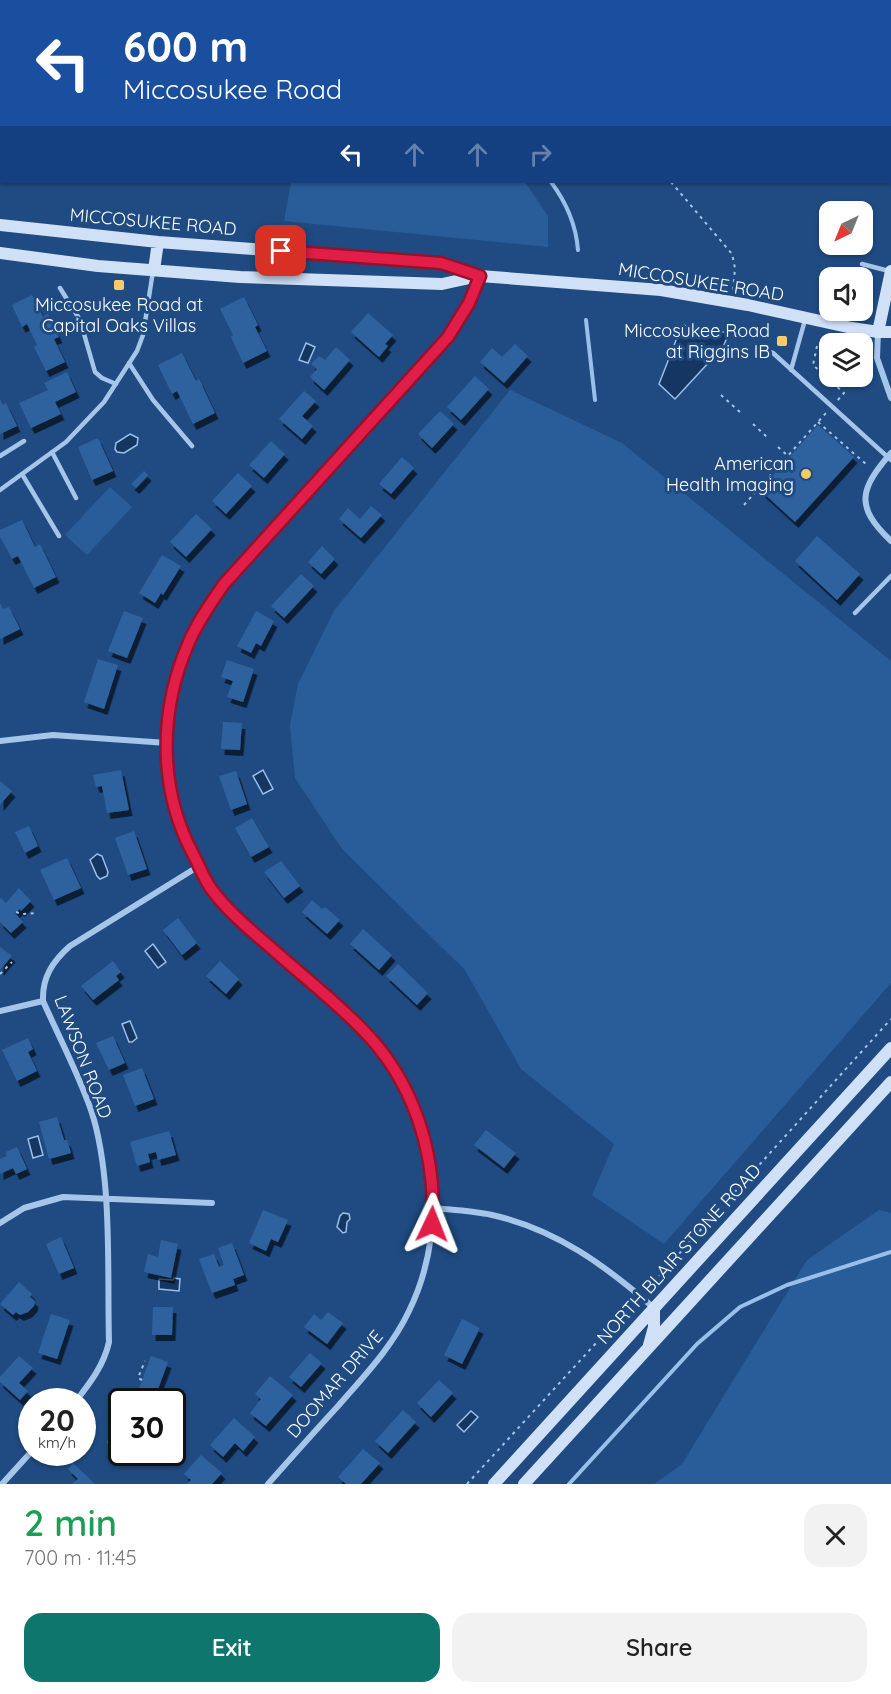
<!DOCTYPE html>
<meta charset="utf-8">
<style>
body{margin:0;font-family:Quicksand,sans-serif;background:#f2f2f2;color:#222;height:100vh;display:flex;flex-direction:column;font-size:22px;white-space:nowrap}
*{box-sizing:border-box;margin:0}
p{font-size:20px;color:#767676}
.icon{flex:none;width:33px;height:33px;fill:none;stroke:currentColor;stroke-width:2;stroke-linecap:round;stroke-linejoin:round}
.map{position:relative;height:1484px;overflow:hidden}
.panel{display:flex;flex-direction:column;background:#fff;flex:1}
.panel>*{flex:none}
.top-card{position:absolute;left:0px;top:0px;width:891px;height:183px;box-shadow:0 2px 4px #0004;background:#1a4fa0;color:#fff;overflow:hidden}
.needle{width:39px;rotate:223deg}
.controls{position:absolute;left:819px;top:201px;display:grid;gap:12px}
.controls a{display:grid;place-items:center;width:54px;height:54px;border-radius:12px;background:#fff;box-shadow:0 2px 4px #0004;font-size:30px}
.speed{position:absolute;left:18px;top:1388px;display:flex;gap:12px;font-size:30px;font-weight:700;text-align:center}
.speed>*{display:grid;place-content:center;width:78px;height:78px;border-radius:50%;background:#fff;box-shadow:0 2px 4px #0004;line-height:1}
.speed small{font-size:15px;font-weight:400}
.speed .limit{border:3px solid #111;border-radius:9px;background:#fff;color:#111}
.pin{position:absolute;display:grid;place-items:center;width:51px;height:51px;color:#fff;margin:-26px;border-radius:12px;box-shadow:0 3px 9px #0006}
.me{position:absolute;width:66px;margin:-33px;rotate:2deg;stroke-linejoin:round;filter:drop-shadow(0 0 4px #0008)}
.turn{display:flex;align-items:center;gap:21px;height:126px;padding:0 24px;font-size:27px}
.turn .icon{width:78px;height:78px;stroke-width:2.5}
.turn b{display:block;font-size:42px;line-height:51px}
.lanes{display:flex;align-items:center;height:57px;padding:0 24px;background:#0003;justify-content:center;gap:30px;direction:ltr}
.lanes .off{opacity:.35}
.round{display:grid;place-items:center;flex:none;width:63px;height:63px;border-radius:18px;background:#f2f2f2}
.overview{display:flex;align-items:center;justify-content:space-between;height:102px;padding:0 24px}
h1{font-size:36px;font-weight:600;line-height:45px;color:#1e9e55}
.cta{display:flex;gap:12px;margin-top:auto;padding:12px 24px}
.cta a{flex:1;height:69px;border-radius:18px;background:#0f766e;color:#fff;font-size:24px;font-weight:600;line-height:69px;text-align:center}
.cta a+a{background:#f2f2f2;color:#222}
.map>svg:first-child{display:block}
</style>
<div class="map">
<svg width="891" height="1484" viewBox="0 0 891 1484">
<defs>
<filter id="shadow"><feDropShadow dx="3.5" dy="6" stdDeviation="0" flood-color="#0009"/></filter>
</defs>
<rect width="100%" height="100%" fill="#1f4b82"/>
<path fill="#295d9a" d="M269,0H475V1H269Z
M291,182H525L548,216V247L284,221Z
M510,390L622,443L891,661V983L664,1244L592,1195L614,1144L521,1069L465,970L342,849L295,778L290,725L298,684L334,611Z
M110,487L132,507L87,555L65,535Z
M879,1210L891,1213V1484H654L682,1464L807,1260Z"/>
<path fill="#153661" stroke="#99c0ea" stroke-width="1.5" d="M682,325L729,333L723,347L675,399L659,384Z
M306,343L315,347L308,363L299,360Z
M130,434L138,438L137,445L124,453L117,452L115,449L116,443Z
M263,770L273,789L263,794L253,776Z
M97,854L102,856L108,872L107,876L100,879L97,876L90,860Z
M153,944L166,962L158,968L145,951Z
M130,1021L137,1038L132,1042H129L122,1024Z
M38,1136L43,1155L33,1158L28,1139Z
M343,1213L349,1214L350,1219L347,1222L346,1232L343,1233L337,1227L340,1216Z
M174,1278L180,1279L179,1291L159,1289V1279L173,1280Z
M471,1411L478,1417L464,1432L457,1425Z"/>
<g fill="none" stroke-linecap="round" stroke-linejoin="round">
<path stroke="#99c0ea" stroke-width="4" d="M499,0V2
M551,182C566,202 576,225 578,250
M586,320L595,400
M569,1484L697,1344L740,1307L787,1285L891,1252"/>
</g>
<path fill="#2f629f" filter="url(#shadow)" d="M32,295L43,317L48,314L59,337L54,339L65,362L46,371L34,347L37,345L27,324L22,327L12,305Z
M244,297L258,325L255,327L267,351L243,363L231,337L233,335L220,309Z
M368,313L393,335L385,344L388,346L379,357L351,332Z
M515,344L528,356L504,383L480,362L492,348L502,357Z
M336,347L350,360L324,390L310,377L317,369L311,364L319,356L325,360Z
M182,353L196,381L199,379L215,413L193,424L177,391L172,394L158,365Z
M67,372L76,392L55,402L61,414L31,428L19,403L48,390L44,383Z
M475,376L489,389L461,420L447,407Z
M304,391L316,401L302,416L313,426L302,439L279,419Z
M0,399L3,405L6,403L17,426L0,434Z
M440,411L454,424L432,448L418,434Z
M818,425L854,457L795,522L760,490Z
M98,438L113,471L92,480L78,447Z
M271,441L285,454L264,478L249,465Z
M402,457L414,468L391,494L379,484Z
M144,471L148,475L136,488L131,484Z
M238,473L252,486L226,514L212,501Z
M371,506L382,515L361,538L339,519L348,508L360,519Z
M196,514L212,529L186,557L170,542Z
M22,520L35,547L40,544L56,577L34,588L18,556L12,559L0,537V530Z
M817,536L860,574L837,600L795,561Z
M322,546L335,559L321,574L308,562Z
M162,555L181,566L163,595L161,593L155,603L139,593Z
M301,574L314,586L284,618L271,606Z
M0,603L3,609L9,607L20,629L0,639Z
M124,611L143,618L127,658L108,651Z
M256,611L274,621L261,646L256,643L251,653L237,646Z
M98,659L118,665L104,709L84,702Z
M227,660L254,669L243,702L227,697L233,681L221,677Z
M223,722L242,723L240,750L221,749Z
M121,770L129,810L107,813L102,786L96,787L93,775Z
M236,771L247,804L231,810L219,776Z
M0,781L12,791L0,805Z
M252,818L269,847L251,857L235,828Z
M29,826L38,846L25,853L15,832Z
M134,831L147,869L128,875L115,838Z
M67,858L81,888L54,900L40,870Z
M281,861L300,886L284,898L264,872Z
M19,888L31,901L21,911L20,909L15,913L23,922L11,933L0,922V899L1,898L6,903Z
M312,900L322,909L325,907L340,920L327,934L302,912Z
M178,918L197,943L182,955L163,930Z
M363,929L392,955L379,970L350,944Z
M0,947L12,956L0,970Z
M113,961L121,972L116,976L119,980L93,1000L81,986Z
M220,961L239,979L226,994L206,976Z
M398,964L428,993L417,1005L386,976Z
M113,1036L125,1063L109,1070L96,1043Z
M28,1038L33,1049L28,1052L37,1071L17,1081L2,1050Z
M142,1068L154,1099L135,1106L123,1075Z
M57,1117L64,1140H67L71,1153L49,1159L39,1122Z
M486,1130L516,1153L504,1168L474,1145Z
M169,1131L176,1155L158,1160L156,1152L148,1154L150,1162L137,1166L130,1142Z
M17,1147L27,1169L16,1174L13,1168L0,1174V1159L7,1156L6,1152Z
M263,1210L288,1220L278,1242L271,1239L266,1251L249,1243Z
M61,1237L74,1268L59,1274L46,1244Z
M161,1240L178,1244L171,1278L144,1272L148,1254L158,1257Z
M232,1243L244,1275L233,1279L235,1285L212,1293L199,1259L214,1254L219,1267L224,1265L218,1248Z
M19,1282L32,1294L30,1297L35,1301L34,1306L28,1312L20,1315L16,1312L13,1315L0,1304Z
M153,1307H173L172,1335H152Z
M328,1312L343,1323L327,1344L304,1327L314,1314L321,1320Z
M51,1314L70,1320L57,1359L38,1353Z
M462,1319L480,1328L462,1364L444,1355Z
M310,1353L322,1363L301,1387L289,1377Z
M19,1356L33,1368L19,1383L28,1391L20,1400L0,1382V1377Z
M151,1356L168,1362L154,1400L137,1394Z
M270,1376L293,1395L266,1426L250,1413L261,1399L255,1394Z
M439,1380L453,1393L431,1417L417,1403Z
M122,1405V1452H123L121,1455L106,1442L120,1427L110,1418Z
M403,1410L416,1422L388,1453L375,1441Z
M234,1418L255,1437L243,1451L235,1443L223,1457L210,1445Z
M363,1449L380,1463L361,1484H346L338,1477Z
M201,1455L222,1473L212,1484H187L191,1480L184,1474Z
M73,1463L95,1484H72L78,1479L68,1469Z"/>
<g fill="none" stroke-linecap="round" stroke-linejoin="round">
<path stroke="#a5c5e9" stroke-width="2" stroke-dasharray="3 4.5" stroke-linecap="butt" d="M533,0L534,2
M671,182L732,254L735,268L733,291
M817,346L813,365L844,393L837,401
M721,395L742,414
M818,422L867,465
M753,424L768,438
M778,447L789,457
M744,505L826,413
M16,912L22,914L36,913
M0,974L12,962
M649,1287L891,1019
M142,1380L138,1378L145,1361
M467,1484L630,1306"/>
<path stroke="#a5c5e9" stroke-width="4.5" d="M890,106L891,107
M862,264L889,271
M60,288L80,320L95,372L102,378L116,384
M762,350L773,353L891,460
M129,363L153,400L192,446
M791,370L805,320
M52,452L76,498
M0,456L24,441
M22,474L59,536
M0,490L66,442L104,402L137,351L143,335L153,271
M855,613L891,576"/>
<path stroke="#a5c5e9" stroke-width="6" d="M878,332L877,358L891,398
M891,453C860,489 854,506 891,541
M0,741L53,735L167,743
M0,1011L43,1001
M433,1208C453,1210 473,1211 492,1215C556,1229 606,1266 654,1308
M0,1223L24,1208L63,1197L212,1203
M76,1401C90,1383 104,1365 109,1342C107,1272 113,1176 91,1110C78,1073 59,1037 43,1001C42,977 53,961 70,946L199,866
M2,1484L32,1451
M268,1484C291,1458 315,1431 339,1405C365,1375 392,1347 409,1311C454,1219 433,1103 362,1029C331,996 293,968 259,937C242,923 223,907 210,888C161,813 154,725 188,643C197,622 211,603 224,584L448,337L469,304L480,277"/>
<path stroke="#d0e1f7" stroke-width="12" d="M0,225L158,242L440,263L480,276L661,290L748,305L852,328L878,332H891
M0,253L98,266L240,277L442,284L479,276
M154,270L158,242
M878,332L891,271
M649,1345L654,1327V1308
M494,1484L891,1048
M524,1484L891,1082"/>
</g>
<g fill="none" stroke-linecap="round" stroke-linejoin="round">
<g stroke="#92132f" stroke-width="15">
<path id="route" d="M281,251L441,263L480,276L469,303L448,337L224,584C211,603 198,621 189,642C159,710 158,788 193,854C199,865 204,879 212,890C230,914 254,933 277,953C305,978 336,1002 362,1029C413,1080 437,1153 432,1224"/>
</g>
<use href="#route" stroke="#e11d48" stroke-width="10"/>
</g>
<g fill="#f7cb65" stroke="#1f4b82" stroke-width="2">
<rect x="113" y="279" width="12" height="12" rx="3"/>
<rect x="776" y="335" width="12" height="12" rx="3"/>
<circle cx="806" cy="474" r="6"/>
</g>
<g text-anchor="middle" stroke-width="6" stroke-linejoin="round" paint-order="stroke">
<g font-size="18" fill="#fff" stroke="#1f4b82">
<text transform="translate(153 222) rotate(5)" y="6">MICCOSUKEE ROAD</text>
<text transform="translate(701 282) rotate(9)" y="6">MICCOSUKEE ROAD</text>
<text transform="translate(83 1057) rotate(69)" y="6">LAWSON ROAD</text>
<text transform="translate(679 1254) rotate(-48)" y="6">NORTH BLAIR STONE ROAD</text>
<text transform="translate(335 1384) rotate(-49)" y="6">DOOMAR DRIVE</text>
</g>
<g font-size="18" fill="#fff" stroke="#1f4b82" text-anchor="end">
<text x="119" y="311" text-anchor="middle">Miccosukee Road at<tspan x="119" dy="21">Capital Oaks Villas</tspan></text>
<text x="770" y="337">Miccosukee Road<tspan x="770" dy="21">at Riggins IB</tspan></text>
<text x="794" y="470">American<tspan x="794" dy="21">Health Imaging</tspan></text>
</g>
</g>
</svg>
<div class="controls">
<a><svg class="needle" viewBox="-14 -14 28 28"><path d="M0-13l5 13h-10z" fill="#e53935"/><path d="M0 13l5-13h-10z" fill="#767676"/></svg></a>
<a><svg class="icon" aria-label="sound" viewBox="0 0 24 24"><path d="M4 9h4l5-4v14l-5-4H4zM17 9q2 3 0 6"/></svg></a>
<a><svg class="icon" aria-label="layers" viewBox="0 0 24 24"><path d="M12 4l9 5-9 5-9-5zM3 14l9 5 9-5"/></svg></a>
</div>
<div class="speed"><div>20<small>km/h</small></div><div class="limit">30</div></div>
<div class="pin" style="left:281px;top:251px;background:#d93025"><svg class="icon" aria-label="arrive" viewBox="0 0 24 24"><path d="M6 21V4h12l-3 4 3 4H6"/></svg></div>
<svg class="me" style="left:432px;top:1224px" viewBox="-20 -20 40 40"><path d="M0-17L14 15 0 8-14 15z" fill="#e11d48" stroke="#fff" stroke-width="4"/></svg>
<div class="top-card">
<div class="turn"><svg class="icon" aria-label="left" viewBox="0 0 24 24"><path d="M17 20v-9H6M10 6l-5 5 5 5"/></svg><div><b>600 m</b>Miccosukee Road</div></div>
<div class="lanes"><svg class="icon" aria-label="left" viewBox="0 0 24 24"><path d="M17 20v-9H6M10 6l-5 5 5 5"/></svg><svg class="icon off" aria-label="ahead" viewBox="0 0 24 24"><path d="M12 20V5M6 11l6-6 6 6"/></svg><svg class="icon off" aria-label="ahead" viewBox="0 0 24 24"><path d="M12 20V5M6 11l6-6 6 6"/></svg><svg class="icon off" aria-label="right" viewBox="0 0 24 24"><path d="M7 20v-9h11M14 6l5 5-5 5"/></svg></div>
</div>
</div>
<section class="panel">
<div class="overview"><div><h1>2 min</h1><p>700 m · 11:45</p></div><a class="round"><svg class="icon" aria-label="close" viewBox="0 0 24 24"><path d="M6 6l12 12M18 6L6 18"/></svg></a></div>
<div class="cta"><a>Exit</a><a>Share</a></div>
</section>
